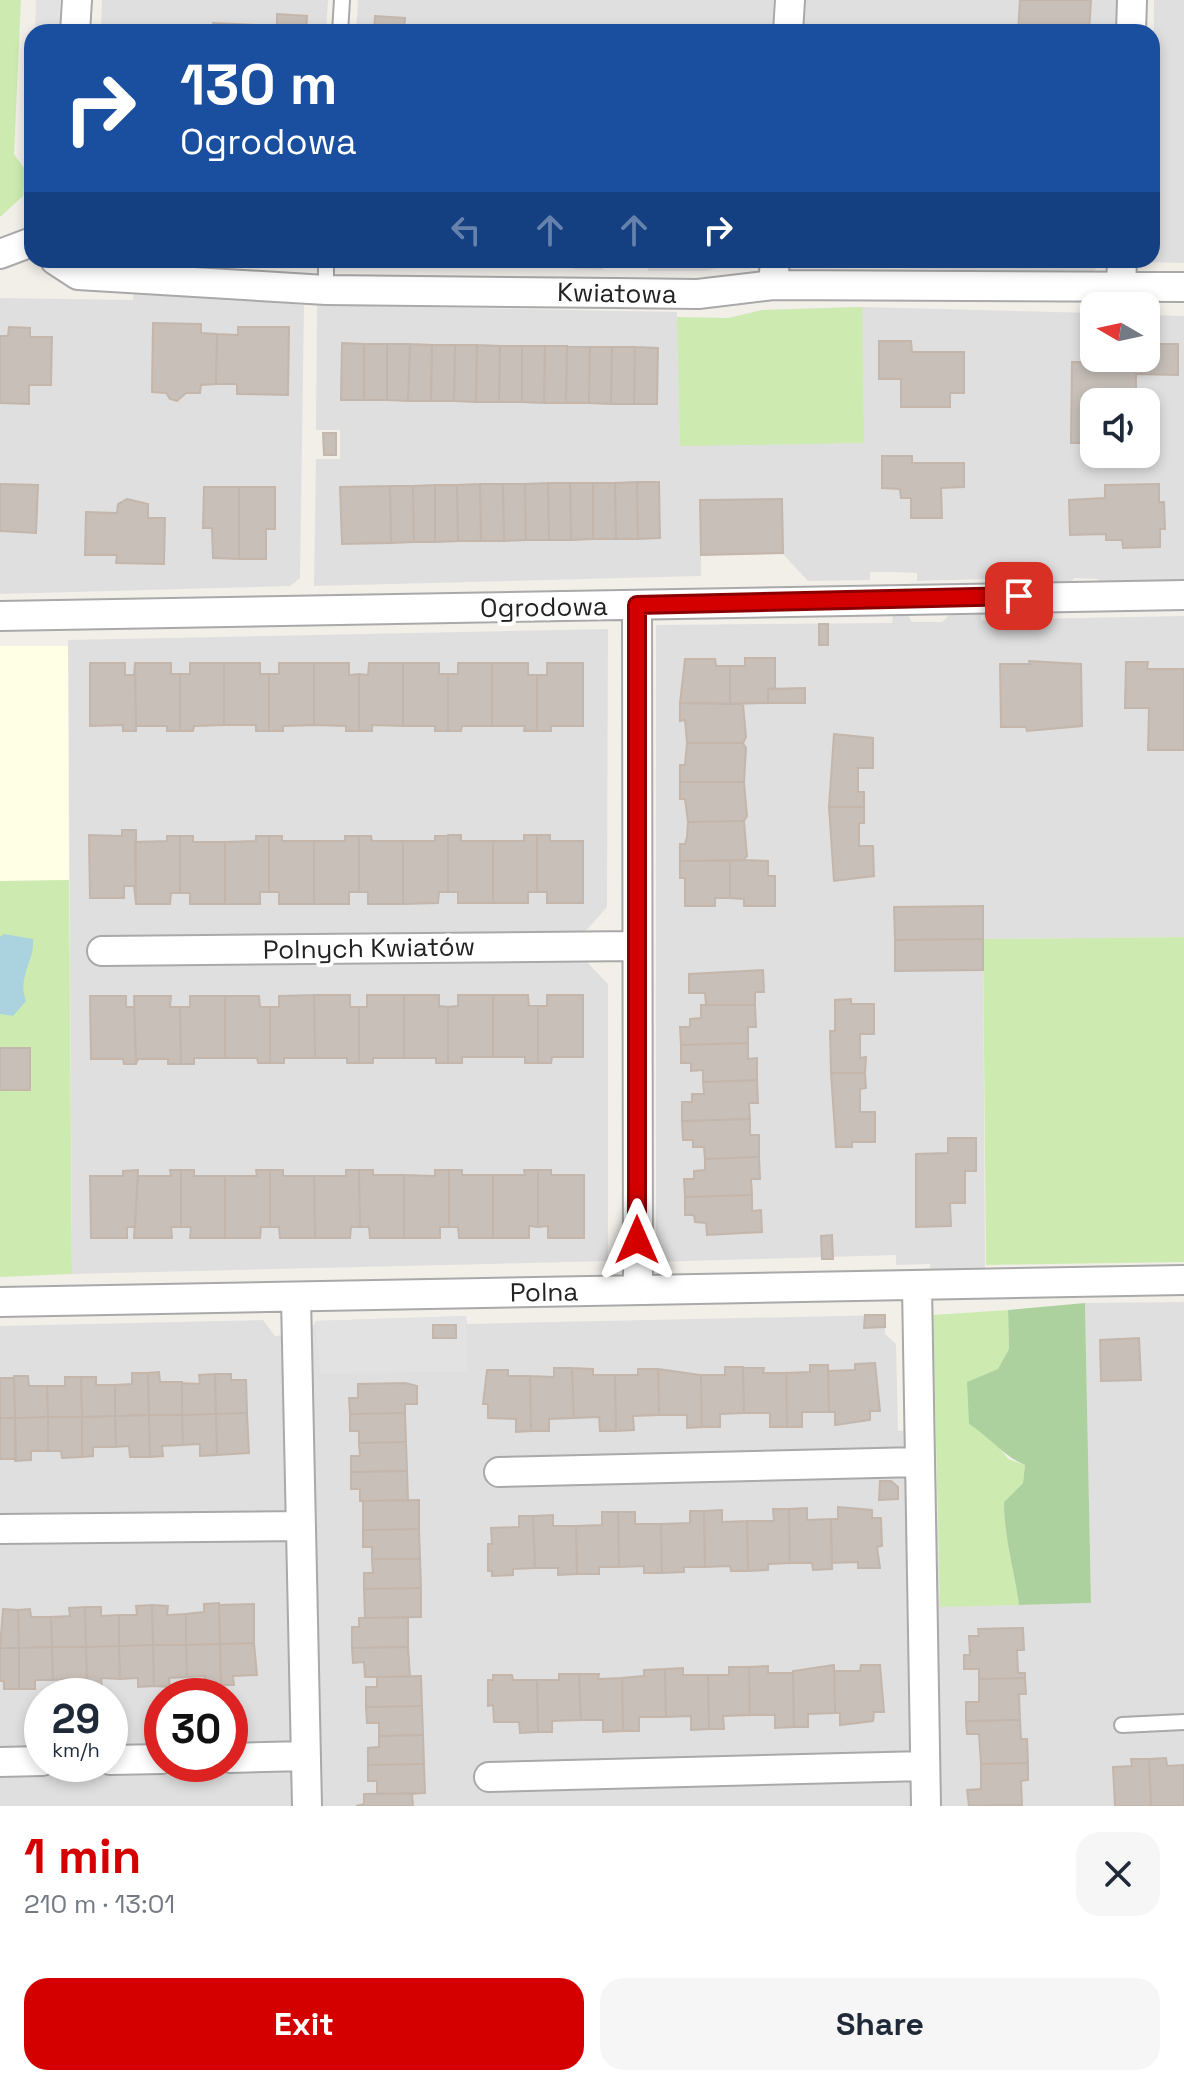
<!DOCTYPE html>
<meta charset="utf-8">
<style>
body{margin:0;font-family:"Space Grotesk",sans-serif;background:#f6f6f7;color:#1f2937;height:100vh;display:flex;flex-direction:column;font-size:30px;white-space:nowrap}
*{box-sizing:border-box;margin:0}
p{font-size:26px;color:#747a83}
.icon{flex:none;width:44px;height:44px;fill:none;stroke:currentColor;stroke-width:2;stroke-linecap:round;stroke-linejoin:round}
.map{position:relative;height:1806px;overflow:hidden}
.panel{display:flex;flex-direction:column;background:#fff;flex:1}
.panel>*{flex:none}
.hud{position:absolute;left:24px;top:24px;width:1136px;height:244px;border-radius:24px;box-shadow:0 4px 12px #0003;background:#1a4fa0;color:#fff;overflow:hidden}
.needle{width:52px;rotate:279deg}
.controls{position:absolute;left:1080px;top:292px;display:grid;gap:16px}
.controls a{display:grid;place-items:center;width:80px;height:80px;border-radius:16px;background:#fff;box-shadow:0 4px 12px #0003;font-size:40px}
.speed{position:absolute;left:24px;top:1678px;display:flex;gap:16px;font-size:40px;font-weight:700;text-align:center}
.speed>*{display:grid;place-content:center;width:104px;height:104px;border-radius:50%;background:#fff;box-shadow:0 4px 12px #0003;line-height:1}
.speed small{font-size:20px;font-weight:400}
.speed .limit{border:12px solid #d22;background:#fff;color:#111}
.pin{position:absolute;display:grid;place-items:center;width:68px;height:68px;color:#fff;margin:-34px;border-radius:16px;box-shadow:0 4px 12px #0006}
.me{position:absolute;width:88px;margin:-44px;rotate:0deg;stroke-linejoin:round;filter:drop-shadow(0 0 6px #0008)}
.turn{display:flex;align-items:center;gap:28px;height:168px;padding:0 24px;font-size:36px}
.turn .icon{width:104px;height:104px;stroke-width:2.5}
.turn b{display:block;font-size:56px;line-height:68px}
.lanes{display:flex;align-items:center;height:76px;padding:0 24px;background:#0003;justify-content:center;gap:40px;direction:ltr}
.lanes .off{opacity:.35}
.round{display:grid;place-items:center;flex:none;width:84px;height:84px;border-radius:24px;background:#f6f6f7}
.head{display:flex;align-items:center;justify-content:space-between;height:136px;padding:0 24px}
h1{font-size:48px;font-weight:800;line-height:60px;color:#d40000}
.cta{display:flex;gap:16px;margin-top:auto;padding:16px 24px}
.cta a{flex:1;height:92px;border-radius:24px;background:#d40000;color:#fff;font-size:32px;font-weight:800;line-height:92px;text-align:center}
.cta a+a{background:#f6f6f7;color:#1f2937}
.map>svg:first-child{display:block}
</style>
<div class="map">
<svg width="1184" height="1806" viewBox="0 0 1184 1806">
<rect width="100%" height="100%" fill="#f2efe9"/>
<path fill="#e0dfdf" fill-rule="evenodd" d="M102,0H328L326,32H101Z
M358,0H774L772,32H356Z
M805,0H1123L1122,32H803Z
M1154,0H1184V263L1141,262L1152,260Z
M345,260H550L548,268L350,267Z
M573,260H755L705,271H648V261L604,260L603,270L573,269Z
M794,260H1104L1091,274L803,265Z
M134,292L304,305L300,578L290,586L0,594V298L133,300Z
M317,305L677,312V317L694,320L729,318L762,310L862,307L1094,313V358H1146V315L1184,316V583L1105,584L1097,579L1074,578L1070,585L1052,586V577L917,581V573L893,572H870V580L808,581L782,553L701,555V576L314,586L316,459H340V430H316ZM1094,402H1146V454H1094Z
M953,611H981V620L1184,616V937L983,939L985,1270H930V1264L896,1265V1255L656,1262V625L892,623L893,615H908L912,622H942Z
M608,629L607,907L585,932V960L608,984V1261L72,1274L68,640Z
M1184,1302V1806H0V1326L263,1320L275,1336L308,1334L316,1321L466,1316L467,1324L885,1315V1334L896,1344L898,1431L935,1429L940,1606L1019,1605L1091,1603L1085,1303ZM42,1696H110V1764H42ZM162,1696H230V1764H162Z"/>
<path fill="#ffffe5" d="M0,646H68L69,880L0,881Z"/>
<path fill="#cdebb0" d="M0,0H21L14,154L26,171L23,196L0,217Z
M862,307L864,443L680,446L677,317L729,318L762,310Z
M69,880L72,1274L0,1277V881Z
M1184,937V1262L986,1265L983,939Z
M1008,1310L1009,1349L969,1424L992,1438L1008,1459L1025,1465L1023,1483L1004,1502C1004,1539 1014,1570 1019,1605L940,1607L933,1315Z"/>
<path fill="#add19e" d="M1085,1303L1091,1603L1019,1605C1014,1569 1004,1539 1004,1502L1023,1483L1025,1465C1003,1456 990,1437 969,1424L967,1382L998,1369L1009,1349L1008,1310Z"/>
<path fill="#e2e2e2" d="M36,0H60L59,32L35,31Z
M466,1316L467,1372L320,1373L316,1321Z"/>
<path fill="#aad3df" d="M4,934L33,939C35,961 17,977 26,1001L13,1016L0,1014V937Z"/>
<path fill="#c7bfb8" stroke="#c4b6ab" stroke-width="2" d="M1020,0H1091L1089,32H1018Z
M277,14L307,16L306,32H213V23L277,26Z
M375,16L405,18L404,30L431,32H374Z
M153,323L201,324V333L217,334L216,384L201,385L200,393H186L177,401L170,399L166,393L152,392Z
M9,327L30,328V337H52L51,385H29V404L0,403V336H8Z
M238,327H289L288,395L237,394V384H216L217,334L238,335Z
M879,341H911L912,352H964V393H950V407H901V379H879Z
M342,343L364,344V400H341Z
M364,344H387V400H364Z
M387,344H410L408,401L387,400Z
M410,344L432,345L431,401H408Z
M1146,344H1178V375L1136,374V402H1094V443H1071L1072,362H1092V371H1116V358H1146Z
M432,345H455L454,401H431Z
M455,345H477L476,402L454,401Z
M477,345L500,346L499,402H476Z
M500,346H522V402H499Z
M522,346H545L544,403L522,402Z
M545,346H567L566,403H544Z
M567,346L590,347L589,403H566Z
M590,347H612L611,404L589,403Z
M612,347H635L634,404H611Z
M635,347L658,348L657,404H634Z
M323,433H336V455H324Z
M882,456H912V463H964V487L941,488L942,518H911V498H901L900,489L882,488Z
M637,482H659L660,538L638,539Z
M637,482L638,539H616L615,483Z
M548,483L549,540H526L525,484Z
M548,483H570L571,540H549Z
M570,483H593V539L571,540Z
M593,483H615L616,539H593Z
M0,484L38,485L36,533L0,531Z
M480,484H503L504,541H481Z
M480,484L481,541H458L457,485Z
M503,484H525L526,540L504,541Z
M1159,484V502H1164L1165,529H1160V547L1123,548L1122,540H1106V534L1070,535L1069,500L1105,498V485Z
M435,485H457L458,541L435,542Z
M435,485V542H414L413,486Z
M390,486H413L414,542L391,543Z
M390,486L391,543L342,544L340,487Z
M204,487H239V559L213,558L212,528H203Z
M239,487H275V529H266V559H239Z
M127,499L148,504V518H165L164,564L116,563L117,555H85L86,512L117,513L118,504Z
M782,499L783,553L701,555L700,500Z
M819,624H828V645H819Z
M745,658H775V688L768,689V703L730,704V666H745Z
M685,659H715L716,666H730V704L680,703Z
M1029,661L1081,664L1082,726L1027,731L1026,727H1001L1000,664H1030Z
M1126,662H1148L1147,669H1184V750H1148L1149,708H1125Z
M90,663H125V675H134L135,663L136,731H123V725L90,726Z
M135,663H171V674H180V731H167V726H136Z
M190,663H224V725L194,726L193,731H180V674H190Z
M224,663H260V674H269V731H256V725H224Z
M279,663H314V725L283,726V731H269V674H279Z
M314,663H349V675L359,674V731H346V726L314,725Z
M369,663H403V726L372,725V731H359V674L368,675Z
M403,663H439V674H448V731H435V726H403Z
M458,663H492V726H462L461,731H448V674H458Z
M492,663H528V675H537V731H524L525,726H492Z
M547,663H583V726H551V731H537V675H547Z
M805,688V703H768V689Z
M680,703L743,704L746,737L743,743H687L685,720L680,721Z
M834,734L873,738V768H858V792H864V807H829Z
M687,743H743L746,748L744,782H680V765H685Z
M680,782H744L747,816L744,821L688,822L685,799H680Z
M829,807H864V823H859V846H873L874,876L834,881Z
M744,821L747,856L743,860L680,861V844H685L687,837L688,822Z
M122,830H136V904L134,886H124V898H90L89,835L122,836Z
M448,835H461V841H493V903H458V892H448Z
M448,835V892H439L438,903L403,904V841H435V836Z
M524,835H537V892H528V903H493V841H524Z
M537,835H550V841H583V903H547V892H537Z
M167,836H180V893H171L170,904H136L135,842L167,841Z
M180,836H193V842H225V904H190V893H180Z
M256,836H269V892H260V904H225V842L256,841Z
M269,836H282V841H314V904H279V892H269Z
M345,836H359V892H349V904H314V841H345Z
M359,836H371L372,841H403V904H368V892H359Z
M743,860L768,861V876H775V906H744V899L730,898V861Z
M680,861H730V898H715V906H685V878H680Z
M983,906V939L895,940L894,907Z
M983,939V970L895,971V940Z
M763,970L764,992H755V1005H706L705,993H689V974Z
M314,995H350V1007H359V1063H347V1058H315Z
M314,995L315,1058H284V1063H270V1007H279V996Z
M367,995H404V1058H373V1063H359V1007H367Z
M404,995H439V1006L448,1007V1063H436V1058H404Z
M458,995H493V1057H462V1063H448V1007L458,1006Z
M493,995H528L529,1006H538V1063H525V1057H493Z
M547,995H583V1057H552L551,1063H538V1006H547Z
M90,996H126V1007H134L136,1064H124L123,1059H91Z
M134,996H171L170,1007H180L181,1064H168V1059H138L136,1064Z
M190,996H225V1058H194V1064H181L180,1007H190Z
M225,996H259L260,1007H270V1063H258L257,1058H225Z
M851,999V1004H874V1034H860V1058L866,1057L865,1073H831L830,1031H835V1000Z
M701,1005H755L756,1027H748V1043L681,1045L680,1027H690V1019L701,1018Z
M748,1043V1059L757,1058V1080L703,1082V1070L691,1071V1063H681V1045Z
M0,1048H30V1090H0Z
M831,1073H865L866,1088L860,1089V1112H875V1142H852V1147H836Z
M757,1080L758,1103H749L750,1119L682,1121V1102H692V1094H704L703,1082Z
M750,1119V1135H759V1157L705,1159L704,1147H693V1140H683L682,1121Z
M948,1138H976V1171H965V1203H950L951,1226L916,1227V1154L948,1153Z
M759,1157L760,1179H751L752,1195L685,1197L684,1179H694V1171L705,1170V1159Z
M138,1170L135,1227H127V1238H91L90,1176H123V1171Z
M170,1170H181V1227H171L172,1238H134L138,1176H171Z
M181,1170H194V1176H225V1238H190L191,1227H181Z
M256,1170H270V1227H261L260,1238H225V1176H257Z
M270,1170H283V1176H314L315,1238H280L279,1227H270Z
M346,1170H359L360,1227H351L350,1238H315L314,1176H346Z
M359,1170H373V1175H404V1238H370L369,1227H360Z
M435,1170H449V1227H440V1238H404V1175L435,1176Z
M449,1170H462V1175H493V1238H459L458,1227H449Z
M524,1170H538V1227L529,1226V1238H493V1175H525Z
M538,1170H551V1175H584V1238H548V1226L538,1227Z
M752,1195V1211L761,1210L762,1232L707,1235L706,1223L695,1222L694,1215H685V1197Z
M832,1235L833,1259H822L821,1236Z
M865,1315H885V1327L864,1328Z
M433,1325H456V1338H433Z
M1139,1338L1141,1380L1101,1381L1100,1340Z
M875,1363L880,1411H870V1420L835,1425V1412H829L828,1371L855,1370V1364Z
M810,1365H828L829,1412H802V1427H787L786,1373L810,1372Z
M725,1367H743L744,1413L720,1414V1427H702L701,1375H725Z
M743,1367L764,1368L763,1373H786L787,1427H770V1413H744Z
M554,1368H572L574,1418L549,1419V1431H531L530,1376L554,1377Z
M572,1368L593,1369V1375H615L616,1431H600L599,1417L574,1418Z
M638,1369H658L659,1415L633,1416L634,1430L616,1431L615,1375H638Z
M658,1369L701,1375L702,1427L687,1428V1415H659Z
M487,1370H508V1376H530L531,1431L516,1432V1419L488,1418V1404H483Z
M159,1372L160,1382H182V1415H149L148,1373Z
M132,1373H148L149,1415L115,1416V1385L132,1384Z
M215,1374H231V1380H246L247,1413L216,1414Z
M215,1374L216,1414L182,1415V1383L200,1384L199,1375Z
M14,1376H28L29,1386H47L48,1417L15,1418Z
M65,1377H81L82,1417H48L47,1386H65Z
M81,1377H96V1385H115V1416L82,1417Z
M0,1378H14L15,1418H0Z
M405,1383L417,1386V1404H405V1413L350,1414L349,1398H358V1384Z
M247,1413L249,1453L217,1455L216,1414Z
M405,1413L406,1442L359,1443V1431H350V1414Z
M216,1414L217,1455L200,1456V1444L183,1445L182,1415Z
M149,1415L150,1457H130L129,1446L116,1447L115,1416Z
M149,1415H182L183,1445L162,1446L163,1456L150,1457Z
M115,1416L116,1447H93V1456L82,1457V1417Z
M48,1417H82V1457L62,1458L61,1451H48Z
M48,1417V1451H31V1460L15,1461V1418Z
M0,1418H15L16,1459H0Z
M406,1442L407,1471L351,1472V1456H360L359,1443Z
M407,1471L408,1500L360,1501V1489H351V1472Z
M880,1481H891L898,1487V1499L879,1500Z
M419,1500V1529L363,1530V1501Z
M838,1507L872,1510V1518H881L882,1546L877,1547L880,1568H858V1562L832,1563L831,1519H838Z
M807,1508V1520L831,1519L832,1569L813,1570L812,1563H790L789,1509Z
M773,1509H789L790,1563L768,1564V1570L748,1571L747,1521H774Z
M722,1510V1522L747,1521L748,1571H731L730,1566L705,1567L704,1511Z
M690,1511H704L705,1567H684V1572L662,1573L661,1524L690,1523Z
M602,1512H618L619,1567H599V1574H577L576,1526L602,1525Z
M618,1512H635V1524H661L662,1573H644V1566L619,1567Z
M553,1515V1526H576L577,1574L558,1575V1568H535L533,1516Z
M519,1516H533L535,1568L513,1569V1575L492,1576V1571H488V1544H492L491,1528L519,1527Z
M419,1529L420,1559H372V1547H363V1530Z
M372,1559H420L421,1588L364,1589V1573H373Z
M421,1588V1617L365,1618L364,1589Z
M219,1603L220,1644L186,1645V1614L204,1612V1604Z
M254,1604V1643L220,1644L219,1605Z
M152,1605L168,1606L167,1615L186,1614V1645H153Z
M152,1605L153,1645L119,1646V1615H137L136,1606Z
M85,1607L86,1647H52L51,1617L70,1616L69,1608Z
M85,1607H101V1616L119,1615V1646L86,1647Z
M3,1609L18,1610L19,1648H0Z
M30,1609L31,1617H51L52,1647L19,1648L18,1610Z
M408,1617V1647L352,1648V1627H359V1618Z
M1023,1628L1024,1650H1017L1018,1673H1025V1678L979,1679V1669H964V1655H970L969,1636H979L978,1629Z
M254,1643L257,1675L233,1676L234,1685H221L220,1644Z
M220,1644L221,1685L205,1686V1676L187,1677L186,1645Z
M153,1645L154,1686L138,1687V1678L120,1679L119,1646Z
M153,1645H186L187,1677L169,1678L170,1687L154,1686Z
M119,1646L120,1679L101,1678L102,1687L87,1688L86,1647Z
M52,1647L53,1680H35V1689H19V1648Z
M52,1647H86L87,1688H77V1696H71V1679L53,1680Z
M408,1647L410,1677H365L364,1662L353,1663L352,1648Z
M0,1648H19V1689H4V1681H0Z
M834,1665L835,1713L808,1714V1727H794L793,1671Z
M861,1665H880L884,1712H874L873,1721L840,1725V1713H835L834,1671H860Z
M768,1666V1673H793L794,1727L775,1728V1715H750L749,1667Z
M729,1667H749L750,1715L723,1716L724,1729H709L708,1675H729Z
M683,1668V1675H708L709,1729L691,1730V1716L666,1717L665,1669Z
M665,1669L666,1717H639V1731H623L622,1678L644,1676V1670Z
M559,1674H579L581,1720L552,1721V1732H538L537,1680H559Z
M579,1674H599L598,1679L622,1678L623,1731L603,1732V1720H581Z
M493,1675H512L513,1680H537L538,1732L520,1733L519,1722H494L493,1705L488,1706V1680H493Z
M421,1676L422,1706L366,1707V1687H377V1677Z
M1025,1678L1026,1694H1019L1020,1720L966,1721V1702H979V1679Z
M422,1706L423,1735L379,1736V1723H367L366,1707Z
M1020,1720L1021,1739H1027L1028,1763L981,1764L979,1734H967L966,1721Z
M423,1735L424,1764L368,1765V1748L379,1747V1736Z
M1166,1758L1167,1766L1184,1765V1806H1151L1149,1759Z
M1131,1759H1149L1151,1806H1115L1113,1767L1132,1766Z
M1028,1763V1780L1021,1781L1022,1805L969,1806L967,1790L981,1789V1764Z
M424,1764L425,1793L377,1794V1781H368V1765Z
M425,1793L412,1794L413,1806H356L364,1804V1794Z"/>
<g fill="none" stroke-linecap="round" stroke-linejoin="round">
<g stroke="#a9a9a9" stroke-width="18">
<path id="lane" d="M340,32L342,0
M326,290V260
M1122,1725L1184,1722"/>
</g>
<g stroke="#a9a9a9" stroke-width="32">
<path id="street" d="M75,32L77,0
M788,32L790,0
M1131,32L1132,0
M0,254L32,242
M55,260L78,275L326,290L616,293L698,294L773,285L1184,287
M773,285L775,260
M1121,287L1122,260
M637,605L638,1290
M0,616L1184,595
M102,951L636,946
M917,1287L926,1806
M296,1298L307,1806
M0,1302L1184,1280
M499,1472L918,1462
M0,1529L301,1526
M230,1758L306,1756
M110,1760L162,1759
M0,1762L42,1761
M489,1777L925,1766"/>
</g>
<use href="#lane" stroke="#fff" stroke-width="14"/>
<use href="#street" stroke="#fff" stroke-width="28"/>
</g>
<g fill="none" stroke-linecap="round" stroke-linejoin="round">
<g stroke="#8a0000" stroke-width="20">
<path id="route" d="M637,1240V605L1019,596"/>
</g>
<use href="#route" stroke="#d40000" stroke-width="14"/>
</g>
<g text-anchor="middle" stroke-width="8" stroke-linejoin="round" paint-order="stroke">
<g font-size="26" fill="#222" stroke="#fff">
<text transform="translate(617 293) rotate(1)" y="9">Kwiatowa</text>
<text transform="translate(544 607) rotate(-1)" y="9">Ogrodowa</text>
<text transform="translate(369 948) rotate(-1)" y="9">Polnych Kwiatów</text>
<text transform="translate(544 1292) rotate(-1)" y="9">Polna</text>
</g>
</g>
</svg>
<div class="controls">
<a><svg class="needle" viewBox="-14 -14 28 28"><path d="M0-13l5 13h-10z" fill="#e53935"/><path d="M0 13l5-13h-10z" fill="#747a83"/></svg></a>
<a><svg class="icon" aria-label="sound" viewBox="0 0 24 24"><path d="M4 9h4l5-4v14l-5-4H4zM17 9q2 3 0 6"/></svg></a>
</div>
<div class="speed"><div>29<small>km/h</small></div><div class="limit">30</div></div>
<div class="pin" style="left:1019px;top:596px;background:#d93025"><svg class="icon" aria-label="arrive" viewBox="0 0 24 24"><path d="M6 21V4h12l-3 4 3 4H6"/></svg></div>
<svg class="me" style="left:637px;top:1240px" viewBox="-20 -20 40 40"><path d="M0-17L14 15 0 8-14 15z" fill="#d40000" stroke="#fff" stroke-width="4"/></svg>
<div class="hud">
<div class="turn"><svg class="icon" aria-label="right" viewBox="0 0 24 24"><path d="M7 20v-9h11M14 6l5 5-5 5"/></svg><div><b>130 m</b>Ogrodowa</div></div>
<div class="lanes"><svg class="icon off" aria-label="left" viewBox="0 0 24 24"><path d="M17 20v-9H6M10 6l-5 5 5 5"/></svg><svg class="icon off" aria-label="ahead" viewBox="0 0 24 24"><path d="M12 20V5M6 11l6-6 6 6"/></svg><svg class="icon off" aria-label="ahead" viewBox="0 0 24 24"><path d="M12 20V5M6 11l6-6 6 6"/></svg><svg class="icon" aria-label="right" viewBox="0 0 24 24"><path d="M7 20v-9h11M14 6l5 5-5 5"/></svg></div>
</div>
</div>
<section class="panel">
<div class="head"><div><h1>1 min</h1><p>210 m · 13:01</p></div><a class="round"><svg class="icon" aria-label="close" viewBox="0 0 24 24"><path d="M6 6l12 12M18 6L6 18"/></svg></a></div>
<div class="cta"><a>Exit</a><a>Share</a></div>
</section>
